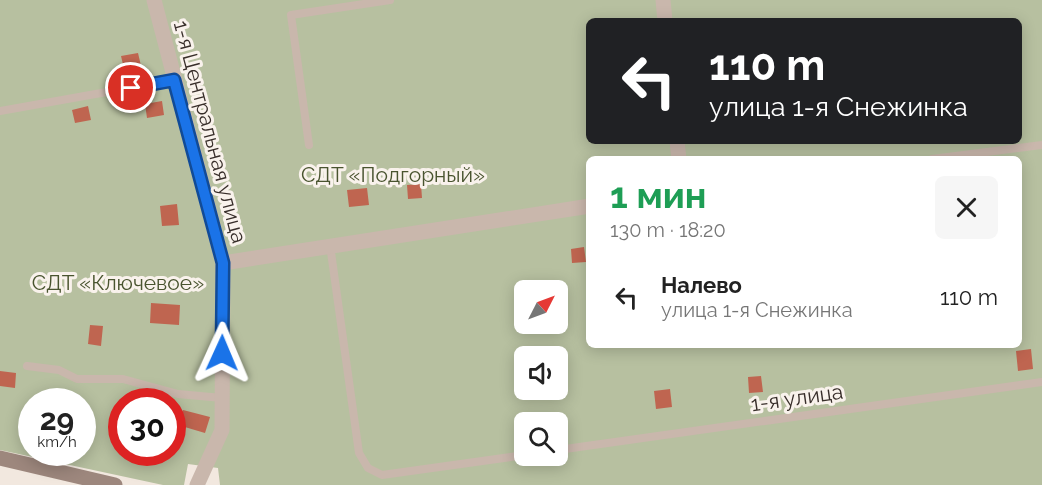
<!DOCTYPE html>
<html lang="ru">
<meta charset="utf-8">
<style>
body{margin:0;font-family:Raleway,sans-serif;background:#f6f6f6;color:#222;height:100vh;display:flex;flex-direction:column;font-size:22px;white-space:nowrap}
*{box-sizing:border-box;margin:0}
p{font-size:20px;color:#767676}
.icon{flex:none;width:33px;height:33px;fill:none;stroke:currentColor;stroke-width:2;stroke-linecap:round;stroke-linejoin:round}
.map{position:relative;flex:1;overflow:hidden}
.panel{position:absolute;left:586px;top:156px;width:436px;height:192px;display:flex;flex-direction:column;background:#fff;border-radius:9px;box-shadow:0 3px 15px #0003}
.panel>*{flex:none}
.hud{position:absolute;left:586px;top:18px;width:436px;height:126px;border-radius:9px;box-shadow:0 3px 15px #0003;background:#202124;color:#fff;overflow:hidden}
.needle{width:39px;rotate:48deg}
.controls{position:absolute;left:514px;top:280px;display:grid;gap:12px}
.controls a{display:grid;place-items:center;width:54px;height:54px;border-radius:9px;background:#fff;box-shadow:0 3px 15px #0003;font-size:30px}
.speed{position:absolute;left:18px;top:388px;display:flex;gap:12px;font-size:30px;font-weight:700;text-align:center}
.speed>*{display:grid;place-content:center;width:78px;height:78px;border-radius:50%;background:#fff;box-shadow:0 3px 15px #0003;line-height:1}
.speed small{font-size:15px;font-weight:400}
.speed .limit{border:9px solid #d22;background:#fff;color:#111}
.pin{position:absolute;display:grid;place-items:center;width:51px;height:51px;color:#fff;margin:-26px;border:3px solid #fff;border-radius:50%;box-shadow:0 2px 6px #0007}
.me{position:absolute;width:66px;margin:-33px;rotate:1deg;stroke-linejoin:round;filter:drop-shadow(0 0 4px #0008)}
.turn{display:flex;align-items:center;gap:21px;height:126px;padding:0 24px;font-size:27px}
.turn .icon{width:78px;height:78px;stroke-width:2.5}
.turn b{display:block;font-size:42px;line-height:51px}
.round{display:grid;place-items:center;flex:none;width:63px;height:63px;border-radius:9px;background:#f6f6f6}
.head{display:flex;align-items:center;justify-content:space-between;height:102px;padding:0 24px}
h1{font-size:36px;font-weight:700;line-height:45px;color:#1e9e55}
ul{padding:0;list-style:none}
li{display:flex;align-items:center;gap:18px;height:78px;padding:0 24px}
li div{flex:1}
li b{display:block;font-size:22px}
li em{font-style:normal}
.map>svg:first-child{display:block}
</style>
<div class="map">
<svg width="1042" height="485" viewBox="0 0 1042 485">
<rect width="100%" height="100%" fill="#f2e8df"/>
<path fill="#b7c0a0" fill-rule="evenodd" d="M0,0H1042V485H220L218,468L188,464L184,485H163L0,450ZM590,21H1020V141H590ZM590,159H1020V345H590ZM525,291H558V324H525ZM525,357H558V390H525ZM32,402H82V453H32ZM122,402H172V453H122ZM525,423H558V456H525Z"/>
<path fill="#bf6550" d="M138,53L142,70L125,73L121,56Z
M162,101L164,115L147,118L145,104Z
M88,106L91,120L75,123L72,110Z
M421,184L422,198L408,199L407,185Z
M367,188L369,205L349,207L347,190Z
M177,204L179,225L162,226L160,206Z
M584,247L586,262L572,263L571,249Z
M151,303L180,305L179,325L150,323Z
M90,325L103,326L101,346L88,344Z
M1031,349L1033,369L1018,371L1016,351Z
M0,371L16,373L15,388L0,386Z
M761,376L763,392L749,393L748,377Z
M670,389L672,407L656,409L654,391Z
M183,410L210,417L205,433L178,425Z"/>
<g fill="none" stroke-linecap="round" stroke-linejoin="round">
<path stroke="#c9b7ac" stroke-width="8" d="M0,111L174,80
M309,145L291,15L390,0
M932,159L1042,145
M330,245L359,453L368,468L382,475L525,455
M27,366L59,370L77,379H123L178,394L222,398
M558,450L1042,382"/>
<path stroke="#c9b7ac" stroke-width="15" d="M154,0L223,263L222,430L197,485
M663,0L665,21
M677,141L679,159
M223,263L590,206"/>
<path stroke="#9d877d" stroke-width="15" d="M0,458L115,485"/>
</g>
<g fill="none" stroke-linecap="round" stroke-linejoin="round">
<g stroke="#114b97" stroke-width="15">
<path id="route" d="M131,88L174,80L223,263L222,353"/>
</g>
<use href="#route" stroke="#1a73e8" stroke-width="10"/>
</g>
<g text-anchor="middle" stroke-width="6" stroke-linejoin="round" paint-order="stroke">
<g font-size="21" fill="#382e2a" stroke="#f9f2ec">
<text transform="translate(210 132) rotate(75)" y="7">1-я Центральная улица</text>
<text transform="translate(797 398) rotate(-8)" y="7">1-я улица</text>
</g>
<g font-size="21" fill="#49542f" stroke="#f9f2ec">
<text x="393" y="182">СДТ «Подгорный»</text>
<text x="118" y="290">СДТ «Ключевое»</text>
</g>
</g>
</svg>
<div class="controls">
<a><svg class="needle" viewBox="-14 -14 28 28"><path d="M0-13l5 13h-10z" fill="#e53935"/><path d="M0 13l5-13h-10z" fill="#767676"/></svg></a>
<a><svg class="icon" aria-label="sound" viewBox="0 0 24 24"><path d="M4 9h4l5-4v14l-5-4H4zM17 9q2 3 0 6"/></svg></a>
<a><svg class="icon" aria-label="search" viewBox="0 0 24 24"><circle cx="10" cy="10" r="6"/><path d="M15 15l6 6"/></svg></a>
</div>
<div class="speed"><div>29<small>km/h</small></div><div class="limit">30</div></div>
<div class="pin" style="left:131px;top:88px;background:#d93025"><svg class="icon" aria-label="arrive" viewBox="0 0 24 24"><path d="M6 21V4h12l-3 4 3 4H6"/></svg></div>
<svg class="me" style="left:222px;top:353px" viewBox="-20 -20 40 40"><path d="M0-17L14 15 0 8-14 15z" fill="#1a73e8" stroke="#fff" stroke-width="4"/></svg>
<div class="hud">
<div class="turn"><svg class="icon" aria-label="left" viewBox="0 0 24 24"><path d="M17 20v-9H6M10 6l-5 5 5 5"/></svg><div><b>110 m</b>улица 1-я Снежинка</div></div>
</div>
<section class="panel">
<div class="head"><div><h1>1 мин</h1><p>130 m · 18:20</p></div><a class="round"><svg class="icon" aria-label="close" viewBox="0 0 24 24"><path d="M6 6l12 12M18 6L6 18"/></svg></a></div>
<ul>
<li><svg class="icon" aria-label="left" viewBox="0 0 24 24"><path d="M17 20v-9H6M10 6l-5 5 5 5"/></svg><div><b>Налево</b><p>улица 1-я Снежинка</p></div><em>110 m</em></li>
</ul>
</section>
</div>
